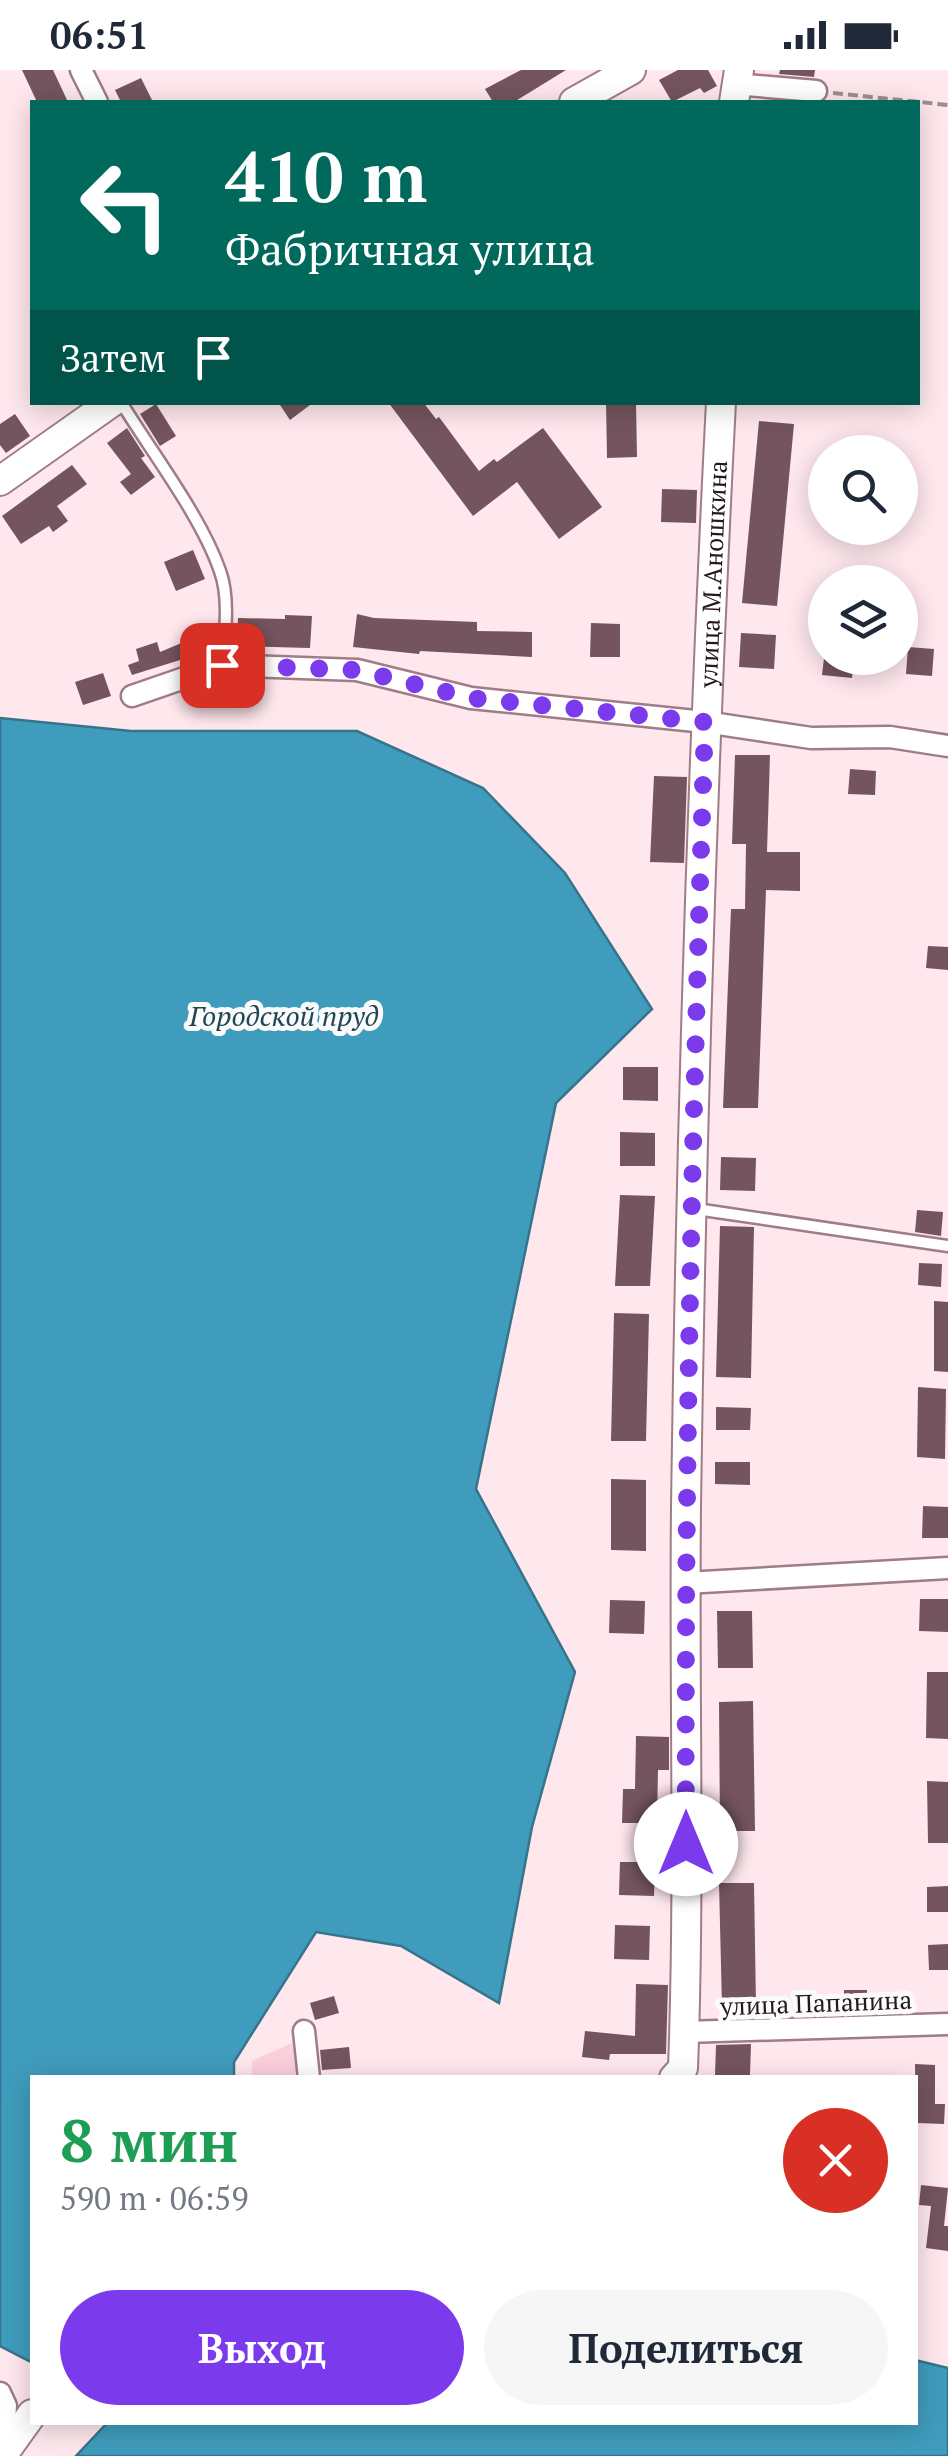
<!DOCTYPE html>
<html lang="ru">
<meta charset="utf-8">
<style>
body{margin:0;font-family:"PT Serif",serif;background:#f6f6f7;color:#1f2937;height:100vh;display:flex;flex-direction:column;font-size:38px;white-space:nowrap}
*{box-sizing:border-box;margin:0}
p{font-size:32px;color:#747a83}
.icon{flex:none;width:55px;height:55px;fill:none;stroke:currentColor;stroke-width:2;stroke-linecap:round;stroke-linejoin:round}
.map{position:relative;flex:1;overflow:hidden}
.sheet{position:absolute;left:30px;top:2005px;width:888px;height:350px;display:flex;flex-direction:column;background:#fff;border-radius:0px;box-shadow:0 5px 25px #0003}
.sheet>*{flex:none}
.banner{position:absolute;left:30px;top:30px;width:890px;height:305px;border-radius:0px;box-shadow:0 5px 25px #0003;background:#00695c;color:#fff;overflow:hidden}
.fabs{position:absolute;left:808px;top:365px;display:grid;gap:20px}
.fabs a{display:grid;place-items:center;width:110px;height:110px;border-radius:50%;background:#fff;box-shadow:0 5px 25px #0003;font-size:50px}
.pin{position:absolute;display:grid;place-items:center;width:85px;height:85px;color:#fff;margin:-42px;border-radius:20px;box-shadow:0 5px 15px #0006}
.me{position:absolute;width:110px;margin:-55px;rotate:0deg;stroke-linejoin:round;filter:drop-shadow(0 0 8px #0008)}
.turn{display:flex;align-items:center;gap:35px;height:210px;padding:0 30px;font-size:45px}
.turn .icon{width:130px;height:130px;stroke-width:2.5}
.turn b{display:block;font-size:70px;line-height:85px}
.then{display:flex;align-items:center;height:95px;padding:0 30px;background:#0003;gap:20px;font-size:38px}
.round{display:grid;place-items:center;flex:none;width:105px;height:105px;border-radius:52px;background:#f6f6f7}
.head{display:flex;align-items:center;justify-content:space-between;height:170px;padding:0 30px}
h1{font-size:60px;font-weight:800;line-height:75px;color:#1e9e55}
.action{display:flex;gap:20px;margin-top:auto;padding:20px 30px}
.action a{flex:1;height:115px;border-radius:60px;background:#7c3aed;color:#fff;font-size:40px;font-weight:800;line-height:115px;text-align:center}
.action a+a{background:#f6f6f7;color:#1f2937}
.status{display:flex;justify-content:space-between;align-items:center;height:70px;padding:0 50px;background:#fff;direction:ltr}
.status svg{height:28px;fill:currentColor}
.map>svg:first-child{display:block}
</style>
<div class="status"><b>06:51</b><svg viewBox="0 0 49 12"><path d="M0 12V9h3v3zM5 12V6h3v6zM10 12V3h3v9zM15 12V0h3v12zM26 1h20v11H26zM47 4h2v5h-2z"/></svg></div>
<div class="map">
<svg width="948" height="2386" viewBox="0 0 948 2386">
<rect width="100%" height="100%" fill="#fee7ed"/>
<path fill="#fbd0dc" d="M292,1973L301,2007H252V1991Z"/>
<path fill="#3f9cbc" stroke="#37748c" stroke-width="2.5" d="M0,648L131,661H357L483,718L565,803L652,939L556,1033L476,1419L575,1602L532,1757L499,1933L401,1876L316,1862L234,1992V2007L32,2008V2289L29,2291L0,2276Z
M915,2290L948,2298V2386H76L108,2352H915Z"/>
<path fill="#74545e" d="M22,0H53L68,32H37Z
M521,0H566L514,32H493L485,19Z
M678,0H708L717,16L704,23L700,18L672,32L659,10Z
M780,0H815L814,7L779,4Z
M141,8L153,32H121L115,20Z
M278,332H314L290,350Z
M388,332H423L436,349L439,347L479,401L494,389L497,392L543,358L602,437L559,469L517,412L473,446Z
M606,332H636L637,387L607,388Z
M156,334L176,366L160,376L140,344Z
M15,344L30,366L6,383L0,375V354Z
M759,351L794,354L777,536L742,533Z
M127,358L145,386L141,388L155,407L131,425L120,412L131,404L107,373Z
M72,395L87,414L57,436L68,451L53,462L49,456L21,474L2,446Z
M662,419L697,420L696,453L661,452Z
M193,480L205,509L176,521L164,492Z
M357,544L374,548L477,552V561L532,562V587L420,581L419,584L353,577Z
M285,545L312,546L310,578L237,576L238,548L285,549Z
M591,553L620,554V587H590Z
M741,563L776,565L774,599L739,597Z
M203,564L211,584L181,594L180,590L132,605L128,595L139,591L136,579L157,572L160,582Z
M908,577L934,579L932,606L906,604Z
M824,588H854L852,608L822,605Z
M103,603L111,626L83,635L75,612Z
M735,685H770L767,782H800V821L766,820L758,1038H723L731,839H745L746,774H732Z
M850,699L876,701L875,725L848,724Z
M654,706L687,707L684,793L650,792Z
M928,876L948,877V900L926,898Z
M623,997H658V1031L623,1030Z
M620,1062L655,1063V1096H620Z
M721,1087L756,1088L755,1121L720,1120Z
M620,1125L655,1126L650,1216H615Z
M917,1140L943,1142L941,1166L915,1162Z
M720,1156L754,1157L751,1308L716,1307Z
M919,1193L942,1194L941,1217L918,1215Z
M934,1231L948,1232V1302L934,1301Z
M614,1243L649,1244L646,1371H611Z
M918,1317L946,1319L945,1389L917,1387Z
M716,1337L751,1338L750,1360H716Z
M715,1392H750V1415L715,1414Z
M611,1409L646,1410V1481L611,1480Z
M923,1436L948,1437V1468H922Z
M920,1529H948V1562L919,1561Z
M610,1530L645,1531L644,1564L609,1563Z
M717,1541H752L753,1598H718Z
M927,1602H948V1669L926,1668Z
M753,1631L755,1761H720L719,1632Z
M636,1666L669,1667V1700H658L657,1753H622L623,1719H635Z
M927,1711L948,1712V1773H928Z
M620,1792H655L654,1826L619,1825Z
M719,1813H754L756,1936L722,1937Z
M948,1816V1842H927V1817Z
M615,1855L650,1856L649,1890L614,1889Z
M948,1874V1900H929L928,1875Z
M636,1914L668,1915L666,1984H610L609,1990L582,1987L585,1961L635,1966Z
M844,1920H867V1943H844Z
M334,1926L339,1943L315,1950L310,1933Z
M751,1974L750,2005H715L716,1975Z
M349,1977L351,1998L322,2000L320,1980Z
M915,1994L935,1995V2034H945L944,2054L916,2053Z
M921,2115L948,2118L944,2156H948V2181L926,2178L931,2136L919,2135Z"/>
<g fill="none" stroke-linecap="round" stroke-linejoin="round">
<g stroke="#9f7c86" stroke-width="15">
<path id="lane" d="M121,332C152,383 201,446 220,501C230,528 225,566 222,594
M696,1139L948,1176"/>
</g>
<g stroke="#9f7c86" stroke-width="25">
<path id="street" d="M81,0L97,32
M734,14L816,21
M132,626L222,595L357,600L471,628L705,652L811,668L890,667L948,676
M685,1513L948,1498
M304,1961L309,2008
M685,1962L948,1954
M0,2323L6,2336L3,2380"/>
</g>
<g stroke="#9f7c86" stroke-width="32">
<g id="secondary">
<path d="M574,32L631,0"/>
<path d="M734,32L739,0"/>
<path d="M0,411L112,332"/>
<path id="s1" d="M674,2008L683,1998C690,1811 684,1624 686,1437C691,1069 702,701 721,332"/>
<path d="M2,2386L32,2344"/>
</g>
</g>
<path stroke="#a08d92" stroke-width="4" stroke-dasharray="10 5" stroke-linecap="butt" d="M833,23L948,35"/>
<use href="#lane" stroke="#fff" stroke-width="10"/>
<use href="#street" stroke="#fff" stroke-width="20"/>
<use href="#secondary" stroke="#fff" stroke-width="28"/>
</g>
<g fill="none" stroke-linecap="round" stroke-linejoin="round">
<path stroke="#7c3aed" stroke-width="18" stroke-dasharray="0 32.4" d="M222,595L357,600L471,628L705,652C693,1026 684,1399 686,1774"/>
</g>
<g text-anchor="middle" stroke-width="10" stroke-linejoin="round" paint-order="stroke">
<g font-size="25" fill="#25181c" stroke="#fbfbfb">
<text dy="9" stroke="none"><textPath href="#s1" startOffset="1508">улица М.Аношкина</textPath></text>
<text transform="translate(816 1933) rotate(-2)" y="9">улица Папанина</text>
</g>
<g font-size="28" font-style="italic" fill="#1f4756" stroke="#fbfbfb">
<text x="284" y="956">Городской пруд</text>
</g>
</g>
</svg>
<div class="fabs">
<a><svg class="icon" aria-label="search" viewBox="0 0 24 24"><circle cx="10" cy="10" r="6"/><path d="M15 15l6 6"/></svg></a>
<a><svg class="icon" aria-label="layers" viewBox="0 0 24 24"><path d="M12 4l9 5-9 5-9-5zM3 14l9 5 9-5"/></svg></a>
</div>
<div class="pin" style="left:222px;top:595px;background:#d93025"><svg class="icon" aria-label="arrive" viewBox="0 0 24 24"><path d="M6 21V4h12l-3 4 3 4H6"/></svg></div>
<svg class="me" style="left:686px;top:1774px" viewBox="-20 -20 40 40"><circle r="19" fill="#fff"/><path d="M0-13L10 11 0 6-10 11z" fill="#7c3aed"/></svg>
<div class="banner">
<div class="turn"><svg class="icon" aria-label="left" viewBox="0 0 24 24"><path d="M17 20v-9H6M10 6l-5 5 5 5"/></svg><div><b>410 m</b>Фабричная улица</div></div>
<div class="then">Затем<svg class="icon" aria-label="arrive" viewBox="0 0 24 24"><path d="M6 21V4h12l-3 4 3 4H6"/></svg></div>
</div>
<section class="sheet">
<div class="head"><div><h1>8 мин</h1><p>590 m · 06:59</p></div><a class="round" style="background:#d93025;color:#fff"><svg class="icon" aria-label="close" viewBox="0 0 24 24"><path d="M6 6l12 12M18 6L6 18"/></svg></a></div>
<div class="action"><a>Выход</a><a>Поделиться</a></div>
</section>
</div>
